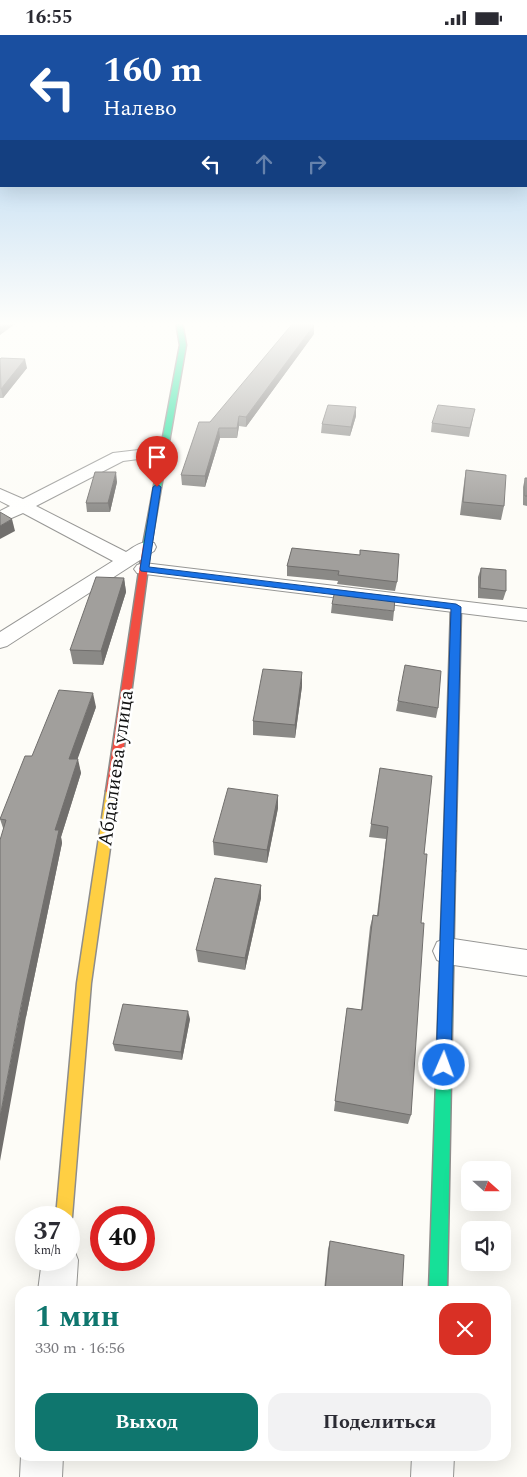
<!DOCTYPE html>
<html lang="ru">
<meta charset="utf-8">
<style>
body{margin:0;font-family:Spectral,serif;background:#f2f2f3;color:#2b2b33;height:100vh;display:flex;flex-direction:column;font-size:19px;white-space:nowrap}
*{box-sizing:border-box;margin:0}
p{font-size:16px;color:#7c7c81}
.icon{flex:none;width:28px;height:28px;fill:none;stroke:currentColor;stroke-width:2;stroke-linecap:round;stroke-linejoin:round}
.map{position:relative;flex:1;overflow:hidden}
.drawer{position:absolute;left:15px;top:1251px;width:496px;height:175px;display:flex;flex-direction:column;background:#fff;border-radius:15px;box-shadow:0 5px 20px #0002}
.drawer>*{flex:none}
.hud{position:absolute;left:0px;top:0px;width:528px;height:152px;box-shadow:0 5px 20px #0002;background:#1a4fa0;color:#fff;overflow:hidden}
.needle{width:32px;rotate:111deg}
.fabs{position:absolute;left:461px;top:1126px;display:grid;gap:10px}
.fabs a{display:grid;place-items:center;width:50px;height:50px;border-radius:10px;background:#fff;box-shadow:0 5px 20px #0002;font-size:25px}
.speed{position:absolute;left:15px;top:1171px;display:flex;gap:10px;font-size:25px;font-weight:700;text-align:center}
.speed>*{display:grid;place-content:center;width:65px;height:65px;border-radius:50%;background:#fff;box-shadow:0 5px 20px #0002;line-height:1}
.speed small{font-size:12px;font-weight:400}
.speed .limit{border:8px solid #d22;background:#fff;color:#111}
.pin{position:absolute;display:grid;place-items:center;width:42px;height:42px;color:#fff;margin:-51px -21px;border-radius:50% 50% 50% 0;rotate:-45deg;box-shadow:0 0 5px #0007}
.pin .icon{rotate:45deg}
.me{position:absolute;width:55px;margin:-28px;rotate:2deg;stroke-linejoin:round;filter:drop-shadow(0 0 4px #0008)}
.turn{display:flex;align-items:center;gap:18px;height:105px;padding:0 20px;font-size:22px}
.turn .icon{width:65px;height:65px;stroke-width:2.5}
.turn b{display:block;font-size:35px;line-height:42px}
.lanes{display:flex;align-items:center;height:48px;padding:0 20px;background:#0003;justify-content:center;gap:25px;direction:ltr}
.lanes .off{opacity:.35}
.round{display:grid;place-items:center;flex:none;width:52px;height:52px;border-radius:15px;background:#f2f2f3}
.head{display:flex;align-items:center;justify-content:space-between;height:85px;padding:0 20px}
h1{font-size:30px;font-weight:700;line-height:38px;color:#0f766e}
.primary-button{display:flex;gap:10px;margin-top:auto;padding:10px 20px}
.primary-button a{flex:1;height:58px;border-radius:15px;background:#0f766e;color:#fff;font-size:20px;font-weight:700;line-height:58px;text-align:center}
.primary-button a+a{background:#f2f2f3;color:#2b2b33}
.status{display:flex;justify-content:space-between;align-items:center;height:35px;padding:0 25px;background:#fff;direction:ltr}
.status svg{height:14px;fill:currentColor}
.map>svg:first-child{display:block}
</style>
<div class="status"><b>16:55</b><svg viewBox="0 0 49 12"><path d="M0 12V9h3v3zM5 12V6h3v6zM10 12V3h3v9zM15 12V0h3v12zM26 1h20v11H26zM47 4h2v5h-2z"/></svg></div>
<div class="map">
<svg width="527" height="1442" viewBox="0 0 527 1442">
<rect width="100%" height="100%" fill="#fdfcf7"/>
<g fill="none" stroke-linecap="round" stroke-linejoin="round">
<g stroke="#979795" stroke-width="2">
<path id="street" d="M164,412L170,414L172,417L170,420L123,426L36,471L126,517C135,511 142,505 154,508L156,512L154,516L7,611L0,613V597L113,526L23,478L0,488V476L10,471L0,466V454L23,464L113,418Z
M144,528L527,574V586L137,538L134,534L137,530Z
M447,903L527,915V941L447,929L437,925L433,916L437,907Z
M69,1210L73,1212L78,1225L76,1256H38L42,1225H69Z
M21,1421H63L62,1442H20Z
M412,1421H454L453,1442H411Z"/>
</g>
<g stroke="#8e8d8b" stroke-width="3">
<path id="fast" d="M176,287H182L186,310L151,510L147,513L143,510L180,310Z
M449,831L453,832L455,836L447,1256H429L443,836L445,832Z"/>
</g>
<g stroke="#8e8d8b" stroke-width="3">
<path id="slow" d="M112,752L116,753L118,756L91,948L72,1182L69,1188V1182H56L77,948L106,756L108,753Z"/>
</g>
<g stroke="#8e8d8b" stroke-width="3">
<path id="jam" d="M147,507L151,510L118,756L116,759H108L106,756L143,510Z
M456,569L461,572L455,836L453,840L449,841L445,840L443,836L451,572Z"/>
</g>
<use href="#street" fill="#fffffe" fill-rule="evenodd"/>
<use href="#fast" fill="#16e098" fill-rule="evenodd"/>
<use href="#slow" fill="#ffcf43" fill-rule="evenodd"/>
<use href="#jam" fill="#f24e42" fill-rule="evenodd"/>
</g>
<path fill="#8a8986" d="M314,299L246,392L239,391L237,403H220L205,452L182,450L181,440L210,387Z
M0,324L27,333L3,363H0Z
M356,372V381L350,401L321,398L322,389Z
M473,383L469,402L431,397L432,388Z
M466,435L504,471L501,485L460,480L464,448Z
M525,443H527V471L523,470V452Z
M117,447L110,477H87L86,468Z
M292,513L397,547L395,556L337,549L338,546L287,541V531Z
M481,533L506,556L503,565L478,563V542Z
M124,543L126,557L103,630L73,629L70,615Z
M332,569L394,576L393,586L331,578Z
M302,651L295,703L253,700V686Z
M398,666L438,673L436,683L396,676Z
M96,672L77,724L81,738L61,802L62,808L26,982L3,793L0,784Z
M380,733L424,819L421,888L411,1080L408,1089L334,1076L347,973L361,975L370,892L373,880H377L386,804L369,802Z
M278,760V773L267,828L214,820L213,807Z
M261,850V863L245,935L198,927L196,915Z
M190,984L182,1025L115,1016L113,1009Z
M330,1206L402,1256H324L328,1214Z"/>
<path fill="#716f6d" d="M5,287H18L0,300V291Z
M314,290V299L246,392V382Z
M25,324L27,333L3,363L1,354Z
M356,372V381L350,401L351,392Z
M239,381V391L237,403V393Z
M219,393L220,403L205,452V441Z
M116,437L117,447L110,477L108,468Z
M12,484L15,496L0,504V491Z
M124,543L126,557L103,630L101,616Z
M302,637V651L295,703V690Z
M93,658L96,672L73,737L69,724Z
M78,724L81,738L61,802L62,808L26,982L0,1126V1082L55,795Z
M278,760V773L267,828V815Z
M261,850V863L245,935V923Z
M188,976L190,984L182,1025L181,1017Z"/>
<path fill="#a19f9c" stroke="#716f6d" d="M0,287H5L0,291Z
M294,287L314,290L246,382L239,381L237,393H219L205,441L181,440L199,387H210Z
M1,323L25,324L1,354L0,324Z
M328,370L356,372L351,392L322,389Z
M438,370L475,374L470,393L432,388Z
M466,435L506,440L504,471L463,467Z
M95,437H116L108,468H86Z
M525,443H527V461H525Z
M0,477L12,484L0,491Z
M292,513L360,520V515L399,519L397,547L338,540L339,536L287,531Z
M481,533L506,535V556L480,553Z
M96,542L124,543L101,616L70,615Z
M335,555L395,562L394,576L332,569Z
M405,630L441,636L438,673L398,666Z
M263,634L302,637L295,690L253,686Z
M59,655L93,658L69,724H78L55,795H59L21,971L0,1082V805L6,785L0,784L25,721H32Z
M380,733L432,741L424,819H427L421,888H424L411,1080L335,1066L347,973L362,975L373,880L378,881L388,792L371,789Z
M228,753L278,760L267,815L213,807Z
M215,843L261,850L245,923L196,915Z
M123,969L188,976L181,1017L113,1009Z
M330,1206L404,1220L402,1256H325Z"/>
<linearGradient id="sky" x2="0" y2="1"><stop stop-color="#9dc9ee"/><stop offset="0.59" stop-color="#fefefb"/><stop offset="1" stop-color="#fefefb" stop-opacity="0"/></linearGradient>
<rect width="527" height="489" fill="url(#sky)"/>
<path fill="#1a73e8" stroke="#114b97" d="M157,449L161,452L149,532L456,569L461,572L451,1030L449,1035L444,1037L438,1035L436,1030L451,574L141,536L140,534L153,452Z"/>
<g text-anchor="middle" stroke-width="5" stroke-linejoin="round" paint-order="stroke">
<g font-size="20" fill="#111" stroke="#fff">
<text transform="translate(115 733) rotate(-82)" y="7">Абдалиева улица</text>
</g>
</g>
</svg>
<div class="fabs">
<a><svg class="needle" viewBox="-14 -14 28 28"><path d="M0-13l5 13h-10z" fill="#e53935"/><path d="M0 13l5-13h-10z" fill="#7c7c81"/></svg></a>
<a><svg class="icon" aria-label="sound" viewBox="0 0 24 24"><path d="M4 9h4l5-4v14l-5-4H4zM17 9q2 3 0 6"/></svg></a>
</div>
<div class="speed"><div>37<small>km/h</small></div><div class="limit">40</div></div>
<div class="pin" style="left:157px;top:452px;background:#d93025"><svg class="icon" aria-label="arrive" viewBox="0 0 24 24"><path d="M6 21V4h12l-3 4 3 4H6"/></svg></div>
<svg class="me" style="left:444px;top:1030px" viewBox="-20 -20 40 40"><circle r="17" fill="#1a73e8" stroke="#fff" stroke-width="3"/><path d="M0-11L8 9 0 5-8 9z" fill="#fff"/></svg>
<div class="hud">
<div class="turn"><svg class="icon" aria-label="left" viewBox="0 0 24 24"><path d="M17 20v-9H6M10 6l-5 5 5 5"/></svg><div><b>160 m</b>Налево</div></div>
<div class="lanes"><svg class="icon" aria-label="left" viewBox="0 0 24 24"><path d="M17 20v-9H6M10 6l-5 5 5 5"/></svg><svg class="icon off" aria-label="ahead" viewBox="0 0 24 24"><path d="M12 20V5M6 11l6-6 6 6"/></svg><svg class="icon off" aria-label="right" viewBox="0 0 24 24"><path d="M7 20v-9h11M14 6l5 5-5 5"/></svg></div>
</div>
<section class="drawer">
<div class="head"><div><h1>1 мин</h1><p>330 m · 16:56</p></div><a class="round" style="background:#d93025;color:#fff"><svg class="icon" aria-label="close" viewBox="0 0 24 24"><path d="M6 6l12 12M18 6L6 18"/></svg></a></div>
<div class="primary-button"><a>Выход</a><a>Поделиться</a></div>
</section>
</div>
